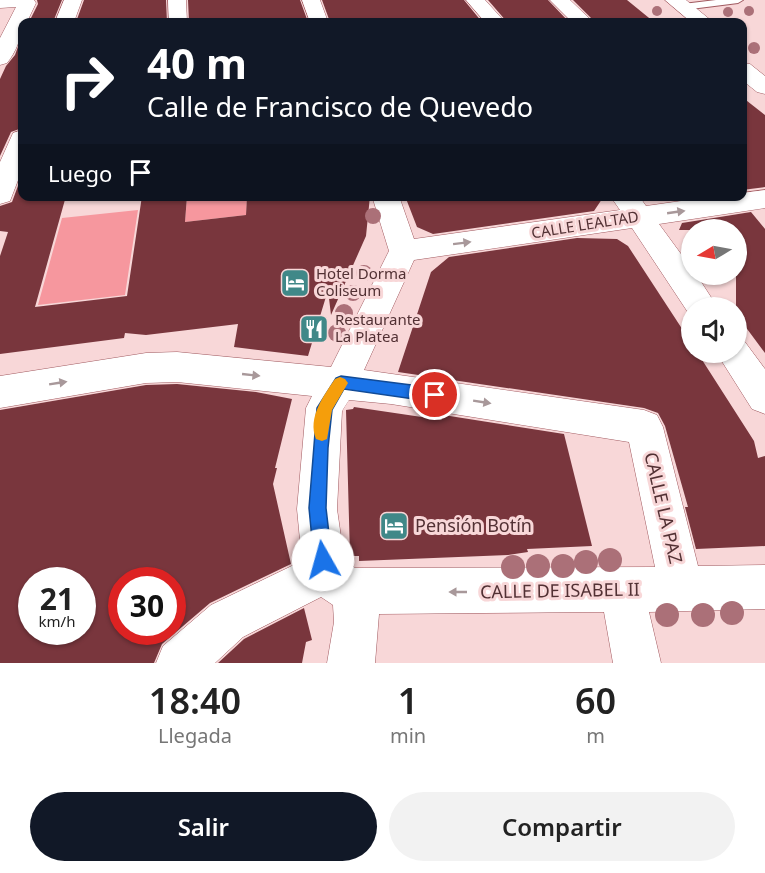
<!DOCTYPE html>
<html lang="es">
<meta charset="utf-8">
<style>
body{margin:0;font-family:"Noto Sans",sans-serif;background:#f2f2f2;color:#222;height:100vh;display:flex;flex-direction:column;font-size:22px;white-space:nowrap}
*{box-sizing:border-box;margin:0}
p{font-size:20px;color:#767676}
.icon{flex:none;width:33px;height:33px;fill:none;stroke:currentColor;stroke-width:2;stroke-linecap:round;stroke-linejoin:round}
.map{position:relative;height:663px;overflow:hidden}
.details{display:flex;flex-direction:column;background:#fff;flex:1}
.details>*{flex:none}
.banner{position:absolute;left:18px;top:18px;width:729px;height:183px;border-radius:12px;box-shadow:0 2px 4px #0004;background:#111827;color:#fff;overflow:hidden}
.needle{width:39px;rotate:260deg}
.controls{position:absolute;left:681px;top:219px;display:grid;gap:12px}
.controls a{display:grid;place-items:center;width:66px;height:66px;border-radius:50%;background:#fff;box-shadow:0 2px 4px #0004;font-size:30px}
.speed{position:absolute;left:18px;top:567px;display:flex;gap:12px;font-size:30px;font-weight:700;text-align:center}
.speed>*{display:grid;place-content:center;width:78px;height:78px;border-radius:50%;background:#fff;box-shadow:0 2px 4px #0004;line-height:1}
.speed small{font-size:15px;font-weight:400}
.speed .limit{border:9px solid #d22;background:#fff;color:#111}
.pin{position:absolute;display:grid;place-items:center;width:51px;height:51px;color:#fff;margin:-26px;border:3px solid #fff;border-radius:50%;box-shadow:0 2px 6px #0007}
.me{position:absolute;width:66px;margin:-33px;rotate:353deg;stroke-linejoin:round;filter:drop-shadow(0 0 4px #0008)}
.turn{display:flex;align-items:center;gap:21px;height:126px;padding:0 30px;font-size:27px}
.turn .icon{width:78px;height:78px;stroke-width:2.5}
.turn b{display:block;font-size:42px;line-height:51px}
.then{display:flex;align-items:center;height:57px;padding:0 30px;background:#0003;gap:12px;font-size:22px}
.eta{display:flex;justify-content:space-evenly;align-items:center;height:102px;text-align:center}
.eta b{font-size:36px;font-weight:600;line-height:42px}
.button{display:flex;gap:12px;margin-top:auto;padding:12px 30px}
.button a{flex:1;height:69px;border-radius:36px;background:#111827;color:#fff;font-size:24px;font-weight:600;line-height:69px;text-align:center}
.button a+a{background:#f2f2f2;color:#222}
.map>svg:first-child{display:block}
</style>
<div class="map">
<svg width="765" height="663" viewBox="0 0 765 663">
<rect width="100%" height="100%" fill="#f8d7d8"/>
<path fill="#f6979e" d="M187,197H247L246,215L185,222Z
M138,210L125,295L38,305L62,218Z"/>
<path fill="#79363d" fill-rule="evenodd" d="M37,0H62L53,22H29L38,4Z
M84,0H166L167,22H76Z
M188,0H300L308,22H189Z
M322,0H464L482,22H330Z
M488,0H548L569,22H507Z
M573,0H627L654,22H595Z
M22,36V128L11,132L0,156V79L6,66L15,55Z
M742,97L765,115V187L742,190Z
M22,175V196H66L35,307L127,296L142,196H187L185,222L246,215L247,196H370L366,236L331,315L328,290L308,356L234,347L238,324L146,335L125,333L124,338L0,354V256L8,232L0,231V206L12,202Z
M405,196H604L594,211L433,234L417,227Z
M751,212L765,229V353L736,314V230H679L682,223Z
M577,238L617,239L628,246L692,344V352H697L754,441L758,458L765,456V546L696,549L685,507H688L665,426L658,413L644,408L398,372L431,272L449,257Z
M177,384L256,392L292,399L275,468H277L273,484L291,564L210,603L162,644L154,663H0V410L146,385ZM32,580H82V632H32ZM122,580H172V632H122Z
M354,407L442,420L437,414L564,434L592,546L527,549L528,552L508,555L359,561V556H350L346,410L353,409Z
M304,608L312,640L306,642L302,663H218L244,639Z"/>
<g fill="none" stroke-linecap="round" stroke-linejoin="round">
<g stroke="#a15a60" stroke-width="2">
<path id="lane" d="M716,0H743L738,3L683,10L678,7L683,4Z"/>
</g>
<g stroke="#a15a60" stroke-width="1">
<path id="street" d="M0,0H34L36,3L27,22H22C22,37 16,52 7,63L0,65V38L16,7L0,8Z
M64,0H82L74,22H55Z
M168,0H186L187,22H169Z
M302,0H320L328,22H310Z
M466,0H485L505,22H485Z
M550,0H570L593,22H572Z
M22,130V170L10,201L0,204V162L13,133Z
M765,190V208L659,224L692,269V274H696L718,308H692L691,317L632,228L414,260L364,370L644,410L657,415L663,427L698,566L765,565V609L649,612L661,663H613L604,612L379,614L375,663H327L334,622L333,605L321,597L243,637L215,663H156L163,646L211,605L302,561L297,509L306,408L312,396L177,382L146,383L0,408V376L146,353L177,352L331,367L389,251L372,196H399L414,239L620,210L613,200L615,196H639L646,206L716,196H742V193ZM349,400L391,404L629,442L655,567L355,568L344,558L337,509L342,411Z
M736,339L745,342L765,369V414L752,409L716,352H736Z"/>
</g>
<g stroke="#a15a60" stroke-width="1">
<path id="primary" d="M665,0H686L713,22H691Z
M742,63L750,64L765,76V94L757,92L742,80Z"/>
</g>
<use href="#lane" fill="#fff" fill-rule="evenodd"/>
<use href="#street" fill="#fff" fill-rule="evenodd"/>
<use href="#primary" fill="#fff" fill-rule="evenodd"/>
</g>
<g fill="#ab7078">
<circle cx="657" cy="11" r="5"/>
<circle cx="749" cy="11" r="5"/>
<circle cx="728" cy="12" r="5"/>
<circle cx="754" cy="48" r="6"/>
<circle cx="373" cy="216" r="8"/>
<circle cx="364" cy="273" r="8"/>
<circle cx="353" cy="293" r="8"/>
<circle cx="344" cy="313" r="9"/>
<circle cx="337" cy="333" r="9"/>
<circle cx="610" cy="560" r="12"/>
<circle cx="586" cy="562" r="12"/>
<circle cx="538" cy="566" r="12"/>
<circle cx="563" cy="566" r="12"/>
<circle cx="513" cy="567" r="12"/>
<circle cx="732" cy="613" r="12"/>
<circle cx="667" cy="615" r="12"/>
<circle cx="703" cy="615" r="12"/>
</g>
<defs><path id="oneway-solid" d="M-6-.8H1V-3.2L6.5 0L1 3.2V.8H-6Z" transform="scale(1.5)"/></defs>
<g fill="#a8989a">
<use href="#oneway-solid" transform="translate(676 212) rotate(-8)"/>
<use href="#oneway-solid" transform="translate(462 243) rotate(-7)"/>
<use href="#oneway-solid" transform="translate(251 375) rotate(6)"/>
<use href="#oneway-solid" transform="translate(58 383) rotate(-9)"/>
<use href="#oneway-solid" transform="translate(482 402) rotate(9)"/>
<use href="#oneway-solid" transform="translate(458 592) rotate(180)"/>
</g>
<path fill="#1a73e8" stroke="#114b97" stroke-width="1.5" d="M341,376L435,388L440,390L443,395L440,400L435,402L344,389L332,410L328,448L326,508L332,560L330,567L323,569L317,567L314,560L309,508L317,408L336,378Z"/>
<path fill="#f59e0b" d="M340,377L345,379L348,383L332,410L327,439L322,441L316,439C307,418 324,395 335,379Z"/>
<defs>
<g id="hotel-square" transform="scale(1.5)"><rect x="-9" y="-9" width="18" height="18" rx="4" fill="#408888" stroke="#f8d7d8"/><path d="M-6-4.5h1.5V1H6V5H4.5V3h-9V5H-6ZM-4 0a1.8 1.8 0 1 1 3.6 0ZM.5 0V-2.5h3Q6-2.5 6 0Z" fill="#fff"/></g>
<g id="restaurant-square" transform="scale(1.5)"><rect x="-9" y="-9" width="18" height="18" rx="4" fill="#408888" stroke="#f8d7d8"/><path d="M-5-6h1v4h1v-4h1v4h1v-4h1v5L-1.5 .5V6h-2V.5L-5-1ZM5-6V6H3V1.5H1.5Q1.5-4 5-6Z" fill="#fff"/></g>
</defs>
<g fill-rule="evenodd">
<use href="#hotel-square" x="295" y="283"/>
<use href="#restaurant-square" x="314" y="329"/>
<use href="#hotel-square" x="394" y="526"/>
</g>
<g text-anchor="middle" stroke-width="6" stroke-linejoin="round" paint-order="stroke">
<g font-size="15" fill="#523134" stroke="#f8d7d8">
<text transform="translate(585 225) rotate(-9)" y="5">CALLE LEALTAD</text>
</g>
<g font-size="15" fill="#523134" stroke="#f8d7d8" text-anchor="start">
<text x="316" y="279">Hotel Dorma<tspan x="316" dy="17">Coliseum</tspan></text>
<text x="335" y="325">Restaurante<tspan x="335" dy="17">La Platea</tspan></text>
</g>
<g font-size="18" fill="#523134" stroke="#f8d7d8">
<text transform="translate(663 508) rotate(77)" y="6">CALLE LA PAZ</text>
<text transform="translate(560 591) rotate(-1)" y="6">CALLE DE ISABEL II</text>
</g>
<g font-size="18" fill="#523134" stroke="#f8d7d8" text-anchor="start">
<text x="415" y="532">Pensión Botín</text>
</g>
</g>
</svg>
<div class="controls">
<a><svg class="needle" viewBox="-14 -14 28 28"><path d="M0-13l5 13h-10z" fill="#e53935"/><path d="M0 13l5-13h-10z" fill="#767676"/></svg></a>
<a><svg class="icon" aria-label="sound" viewBox="0 0 24 24"><path d="M4 9h4l5-4v14l-5-4H4zM17 9q2 3 0 6"/></svg></a>
</div>
<div class="speed"><div>21<small>km/h</small></div><div class="limit">30</div></div>
<div class="pin" style="left:435px;top:395px;background:#d93025"><svg class="icon" aria-label="arrive" viewBox="0 0 24 24"><path d="M6 21V4h12l-3 4 3 4H6"/></svg></div>
<svg class="me" style="left:323px;top:560px" viewBox="-20 -20 40 40"><circle r="19" fill="#fff"/><path d="M0-13L10 11 0 6-10 11z" fill="#1a73e8"/></svg>
<div class="banner">
<div class="turn"><svg class="icon" aria-label="right" viewBox="0 0 24 24"><path d="M7 20v-9h11M14 6l5 5-5 5"/></svg><div><b>40 m</b>Calle de Francisco de Quevedo</div></div>
<div class="then">Luego<svg class="icon" aria-label="arrive" viewBox="0 0 24 24"><path d="M6 21V4h12l-3 4 3 4H6"/></svg></div>
</div>
</div>
<section class="details">
<div class="eta">
<div><b>18:40</b><p>Llegada</p></div>
<div><b>1</b><p>min</p></div>
<div><b>60</b><p>m</p></div>
</div>
<div class="button"><a>Salir</a><a>Compartir</a></div>
</section>
